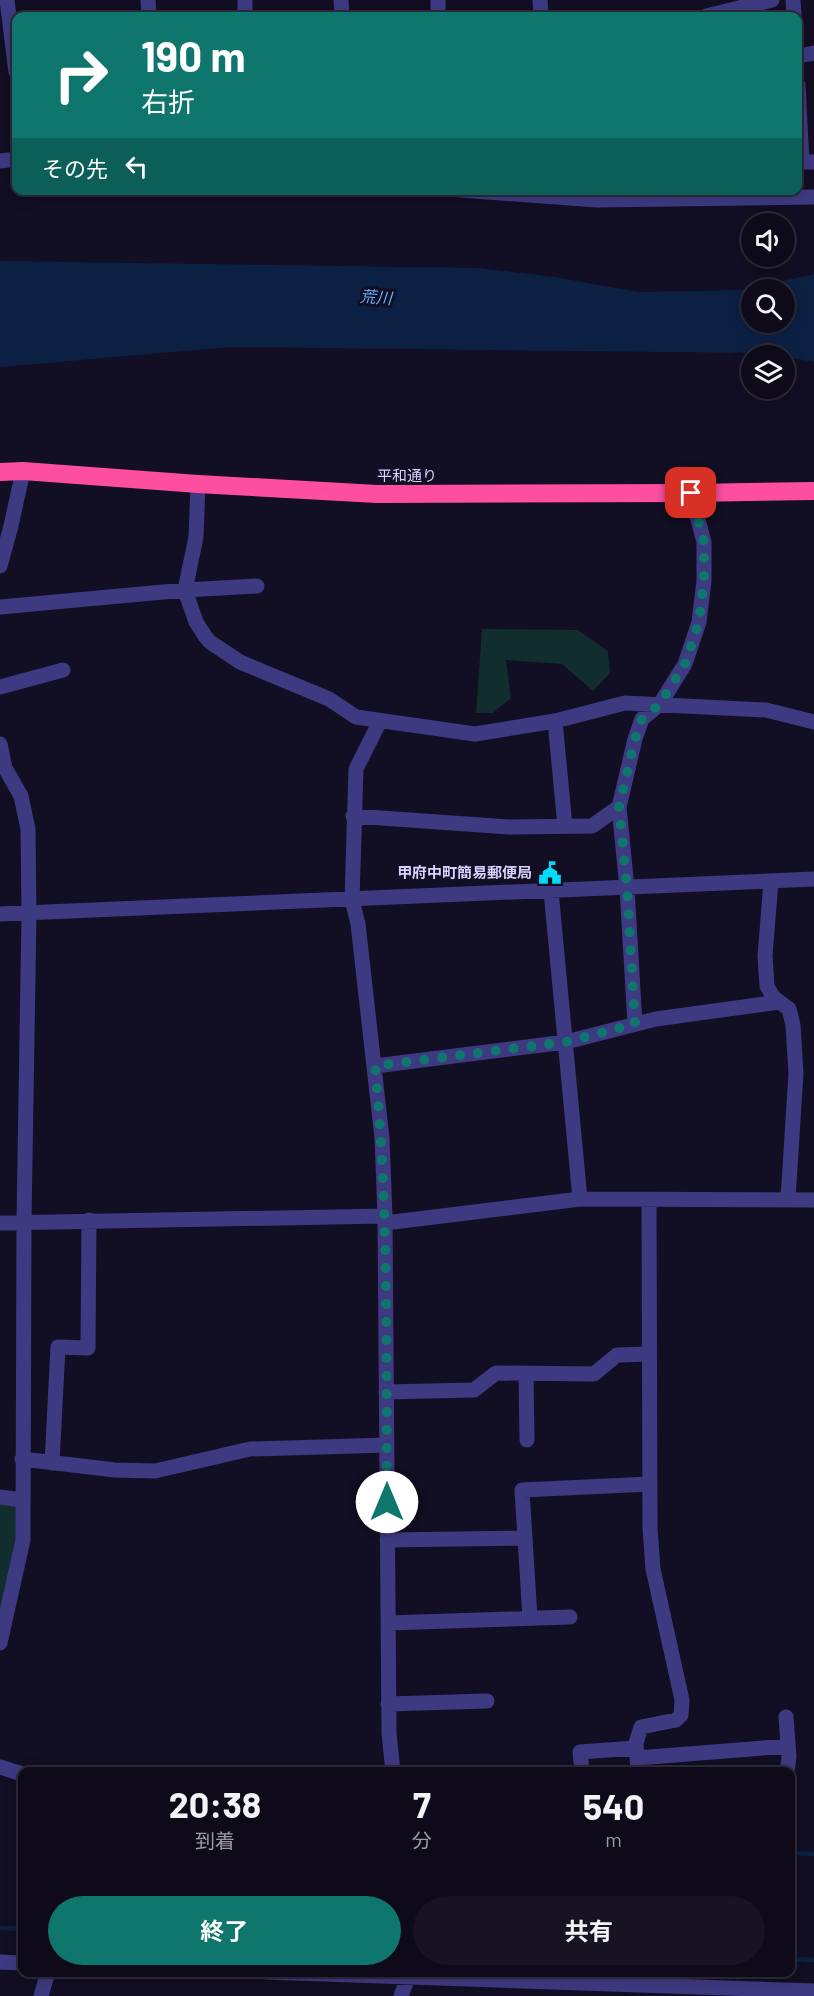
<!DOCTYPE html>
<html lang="ja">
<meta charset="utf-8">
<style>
body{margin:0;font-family:Barlow,"Noto Sans JP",sans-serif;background:#171323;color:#f1f3f6;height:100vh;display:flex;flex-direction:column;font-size:22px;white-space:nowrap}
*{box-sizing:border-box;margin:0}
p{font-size:20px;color:#9b9aa2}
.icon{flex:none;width:33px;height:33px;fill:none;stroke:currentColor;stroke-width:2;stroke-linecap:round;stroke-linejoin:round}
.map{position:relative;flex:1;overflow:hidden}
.panel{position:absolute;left:18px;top:1767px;width:777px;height:210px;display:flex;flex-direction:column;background:#0e0a1a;border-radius:12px;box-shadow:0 3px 15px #0003,0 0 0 2px #2e2b39}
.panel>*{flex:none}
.banner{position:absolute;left:12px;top:12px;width:790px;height:183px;border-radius:12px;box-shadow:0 3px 15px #0003,0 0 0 2px #2e2b39;background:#0f766e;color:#fff;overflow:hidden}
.buttons{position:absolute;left:741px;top:213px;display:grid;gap:12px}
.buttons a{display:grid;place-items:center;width:54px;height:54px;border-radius:50%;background:#0e0a1a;box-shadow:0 3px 15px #0003,0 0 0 2px #2e2b39;font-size:30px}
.pin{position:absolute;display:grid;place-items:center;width:51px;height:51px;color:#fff;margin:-26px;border-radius:12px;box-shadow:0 3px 9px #0006}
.me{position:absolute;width:66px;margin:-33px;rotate:0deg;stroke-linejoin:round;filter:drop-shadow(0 0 4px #0008)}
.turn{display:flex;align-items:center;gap:21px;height:126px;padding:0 30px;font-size:27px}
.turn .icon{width:78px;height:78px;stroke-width:2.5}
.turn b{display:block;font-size:42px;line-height:51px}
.then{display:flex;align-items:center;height:57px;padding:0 30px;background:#0003;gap:12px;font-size:22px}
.eta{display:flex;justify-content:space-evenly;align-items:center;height:102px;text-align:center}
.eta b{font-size:36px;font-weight:700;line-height:42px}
.primary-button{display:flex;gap:12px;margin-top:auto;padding:12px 30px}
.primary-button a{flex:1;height:69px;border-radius:36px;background:#0f766e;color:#fff;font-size:24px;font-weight:700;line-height:69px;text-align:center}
.primary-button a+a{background:#171323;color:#f1f3f6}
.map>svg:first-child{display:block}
</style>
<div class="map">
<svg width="814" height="1996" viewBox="0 0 814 1996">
<rect width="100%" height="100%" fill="#120e23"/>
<path fill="#112d2d" d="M482,629L578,630L608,651L610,673L593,691L562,664L506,660L511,698L493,713H476Z
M0,1497L22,1500L0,1643Z"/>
<path fill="#0c2044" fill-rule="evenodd" d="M0,261L479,268L555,277L638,292L741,290L814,274V362L785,357L784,356L758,353L231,347L0,367ZM752,290H784V322H752Z"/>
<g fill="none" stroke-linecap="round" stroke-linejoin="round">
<path stroke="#0c2044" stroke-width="4.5" d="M790,1853L814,1854
M0,1928L22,1929
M790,1959L814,1960"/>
<path stroke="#3e3a82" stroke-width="15" d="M7,0L16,72
M148,0L149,16
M245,0V16
M341,0L342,16
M438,0V16
M540,0L541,16
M793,0L794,16
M706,16L772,0
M798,56L814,53
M798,85L802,162H814
M0,161L16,159
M460,190L597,200L814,197
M198,484L196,537L185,590L196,622L205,636L210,642L240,662L329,699L356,717L475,734L555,721L625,703L766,710L814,722
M0,566L11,526L23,471
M0,607L185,590L257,586
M0,687L63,670
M380,721L356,769L352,900L358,924L382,1138L385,1216L389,1733L393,1772
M555,721L565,826
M0,744L5,768L21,796L28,829L29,913L24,1221L23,1540L0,1643
M353,816L509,827L592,826L619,807
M771,881L765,956L767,986L773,997L789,1009L793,1025L796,1073L788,1199
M551,891L580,1199
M0,914L814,879
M635,1024L627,888L619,807L635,739L642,719L660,704L685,664L699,622L704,581V542L691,493
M375,1066L566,1042L656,1019L779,1002
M0,1223L385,1216
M385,1223L580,1199L814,1200
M526,1374L527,1440
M386,1392L474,1390L496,1373L594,1374L617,1355L649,1354
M22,1459L115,1470L155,1471L250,1449L387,1445
M52,1463L58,1347L88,1348L89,1220
M0,1497L22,1500
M387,1540L525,1538
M530,1618L522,1490L650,1484
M388,1623L570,1617
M388,1704L487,1701
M786,1717L789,1757L787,1772
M637,1758L788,1746
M0,1767L22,1774
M582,1772L580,1752L636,1748
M638,1772L636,1743L641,1727L676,1720L681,1715L682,1700L653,1569L650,1528L649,1200
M0,1962L22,1963
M266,1972L814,1991
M41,1996L48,1972
M401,1996L410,1972"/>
<path stroke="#fd4e9f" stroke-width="18" d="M0,472L23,471L198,484L377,494L691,493L814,491"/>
</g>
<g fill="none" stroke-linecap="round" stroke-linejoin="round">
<path stroke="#0f766e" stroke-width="10" stroke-dasharray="0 18" d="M387,1502C386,1356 389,1211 375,1066L566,1042L635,1024L627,888L619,807L635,739L642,719L660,704L685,664L699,622L704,581V542L691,493"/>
</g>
<defs>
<g id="civic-bare" transform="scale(1.8)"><path d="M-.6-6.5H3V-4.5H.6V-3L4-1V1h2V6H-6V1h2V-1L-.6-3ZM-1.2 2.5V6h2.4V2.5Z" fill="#03dcf8" stroke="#120e23" stroke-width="2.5" paint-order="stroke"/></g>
</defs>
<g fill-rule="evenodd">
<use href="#civic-bare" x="550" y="873"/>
</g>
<g text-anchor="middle" stroke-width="6" stroke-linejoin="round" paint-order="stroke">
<g font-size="15" fill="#d7d1fe" stroke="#120e23">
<text x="407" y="481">平和通り</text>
</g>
<g font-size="15" font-weight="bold" fill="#d7d1fe" stroke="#120e23" text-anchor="end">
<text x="532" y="878">甲府中町簡易郵便局</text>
</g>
<g font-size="16" font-style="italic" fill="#61b2fd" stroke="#120e23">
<text transform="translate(376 297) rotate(4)" y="6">荒川</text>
</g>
</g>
</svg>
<div class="buttons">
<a><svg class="icon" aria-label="sound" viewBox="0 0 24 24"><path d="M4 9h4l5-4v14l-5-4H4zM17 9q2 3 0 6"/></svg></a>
<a><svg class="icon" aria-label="search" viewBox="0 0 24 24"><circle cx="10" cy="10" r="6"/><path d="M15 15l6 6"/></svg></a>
<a><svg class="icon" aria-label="layers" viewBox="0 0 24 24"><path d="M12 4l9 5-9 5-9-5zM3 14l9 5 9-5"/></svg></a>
</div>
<div class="pin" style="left:691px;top:493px;background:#d93025"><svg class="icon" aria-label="arrive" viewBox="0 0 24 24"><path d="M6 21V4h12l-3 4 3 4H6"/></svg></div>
<svg class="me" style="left:387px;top:1502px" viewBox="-20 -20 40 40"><circle r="19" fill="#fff"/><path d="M0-13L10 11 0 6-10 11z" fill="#0f766e"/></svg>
<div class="banner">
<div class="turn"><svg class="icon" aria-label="right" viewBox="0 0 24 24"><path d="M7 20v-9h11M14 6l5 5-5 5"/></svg><div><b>190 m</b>右折</div></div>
<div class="then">その先<svg class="icon" aria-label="left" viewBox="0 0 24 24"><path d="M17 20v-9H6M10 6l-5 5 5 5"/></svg></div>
</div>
<section class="panel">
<div class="eta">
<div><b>20:38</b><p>到着</p></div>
<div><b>7</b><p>分</p></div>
<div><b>540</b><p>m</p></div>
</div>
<div class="primary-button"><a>終了</a><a>共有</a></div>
</section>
</div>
